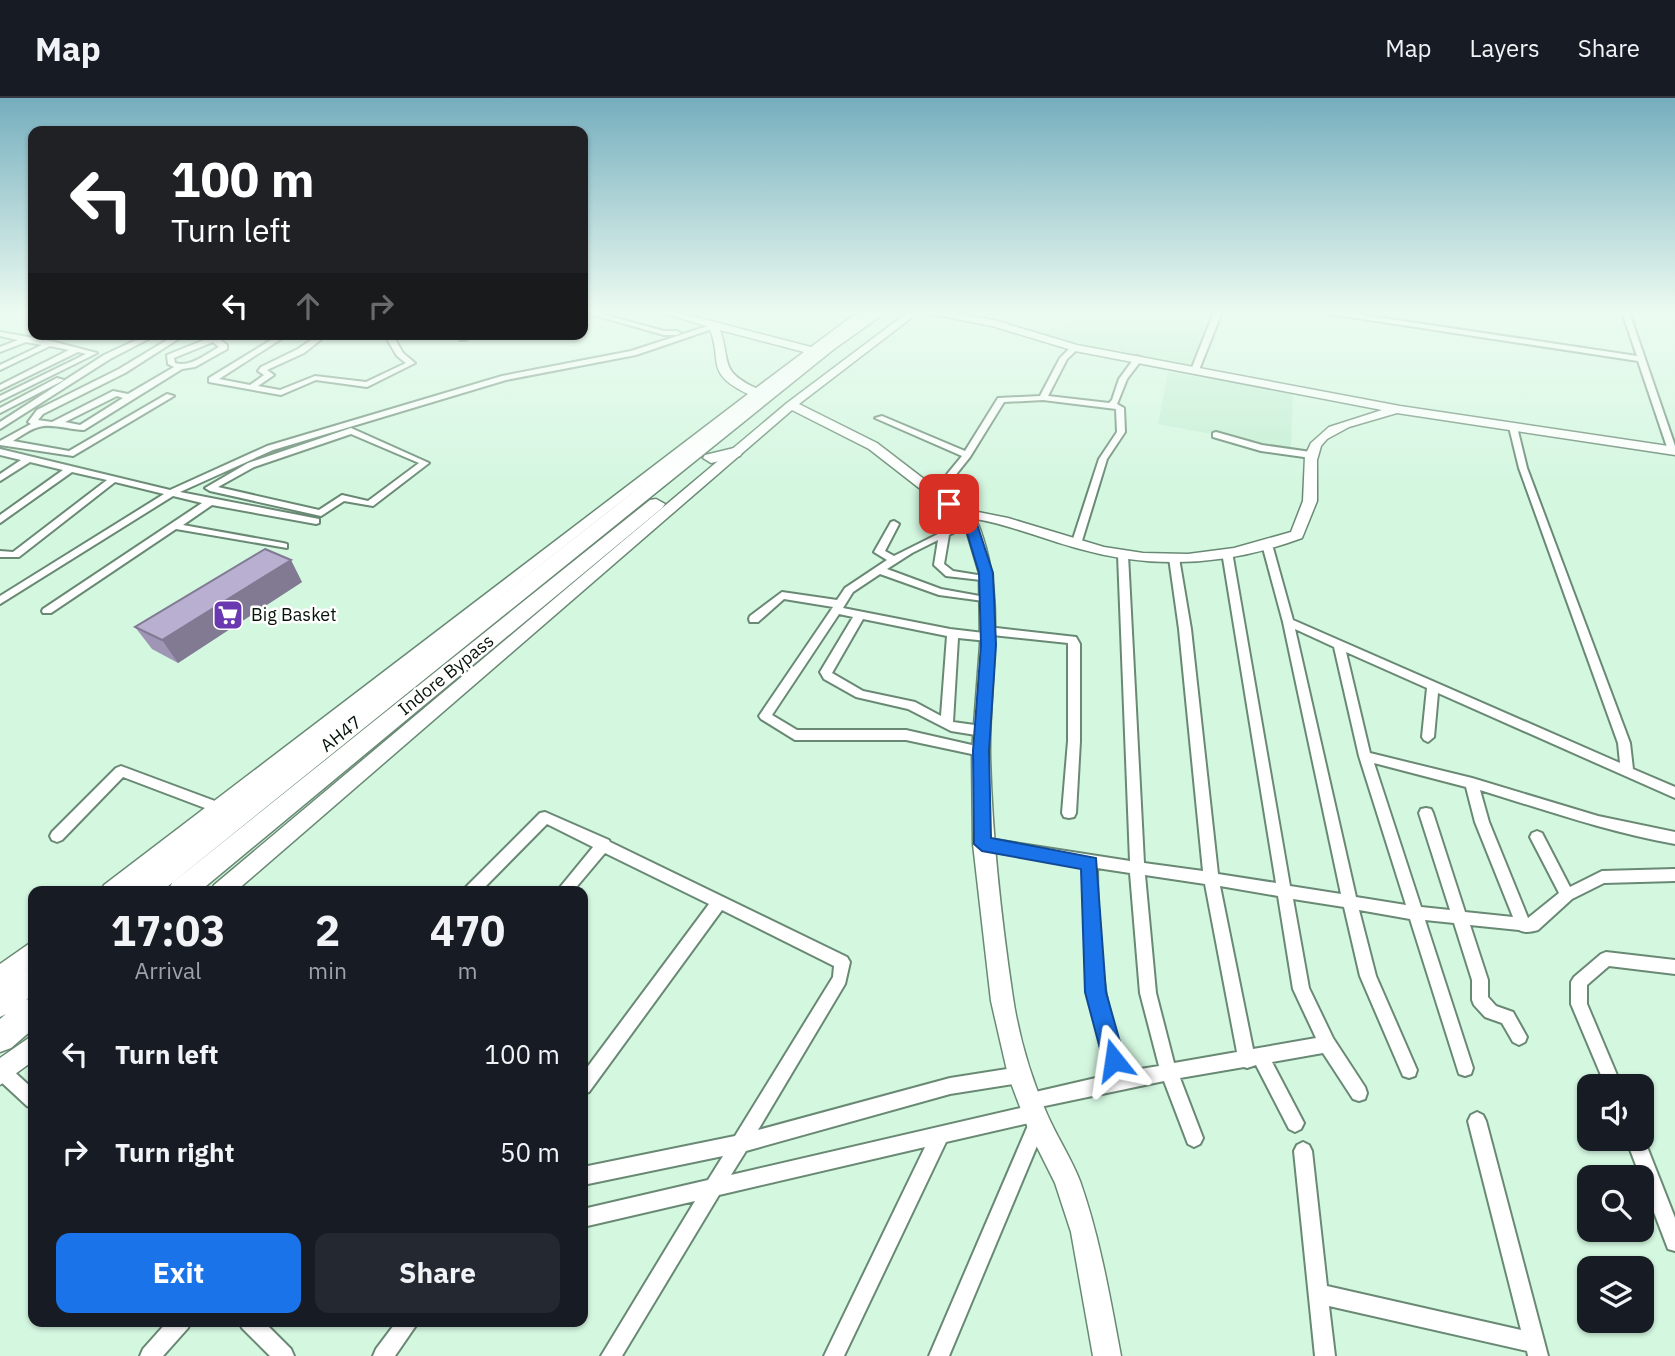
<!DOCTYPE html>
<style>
body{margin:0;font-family:"IBM Plex Sans",sans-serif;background:#242831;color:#f1f3f6;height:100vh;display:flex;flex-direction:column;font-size:26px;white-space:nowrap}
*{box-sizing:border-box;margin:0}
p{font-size:23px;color:#9ea1a6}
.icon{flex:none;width:38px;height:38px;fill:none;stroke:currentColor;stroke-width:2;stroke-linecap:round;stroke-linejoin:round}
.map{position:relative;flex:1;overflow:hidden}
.sheet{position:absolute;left:28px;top:788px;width:560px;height:441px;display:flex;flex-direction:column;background:#171b24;border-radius:14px;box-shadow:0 2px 5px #0004}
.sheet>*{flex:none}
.banner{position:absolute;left:28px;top:28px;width:560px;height:214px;border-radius:14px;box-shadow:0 2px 5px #0004;background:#202124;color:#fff;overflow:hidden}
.tools{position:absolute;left:1577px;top:976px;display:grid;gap:14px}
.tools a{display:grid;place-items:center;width:77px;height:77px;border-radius:14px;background:#171b24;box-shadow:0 2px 5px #0004;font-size:35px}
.pin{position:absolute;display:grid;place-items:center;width:60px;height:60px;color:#fff;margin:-30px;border-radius:14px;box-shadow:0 4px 10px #0006}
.me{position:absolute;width:77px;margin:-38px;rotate:345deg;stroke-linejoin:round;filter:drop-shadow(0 0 5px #0008)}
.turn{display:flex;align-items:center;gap:24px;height:147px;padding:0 28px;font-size:32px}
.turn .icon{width:91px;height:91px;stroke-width:2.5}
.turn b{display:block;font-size:49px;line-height:60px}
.lanes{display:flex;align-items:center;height:66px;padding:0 28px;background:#0003;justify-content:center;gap:35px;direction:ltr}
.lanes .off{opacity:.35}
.eta{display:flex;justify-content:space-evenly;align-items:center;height:119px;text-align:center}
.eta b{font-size:42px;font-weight:700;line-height:49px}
.cta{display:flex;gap:14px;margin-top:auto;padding:14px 28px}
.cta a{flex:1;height:80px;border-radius:14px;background:#1a73e8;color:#fff;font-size:28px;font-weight:700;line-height:80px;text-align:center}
.cta a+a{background:#242831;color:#f1f3f6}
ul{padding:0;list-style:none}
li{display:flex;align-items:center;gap:21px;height:98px;padding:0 28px}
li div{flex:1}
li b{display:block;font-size:26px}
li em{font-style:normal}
header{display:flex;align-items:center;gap:42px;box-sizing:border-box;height:98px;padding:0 35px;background:#171b24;border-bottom:2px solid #363941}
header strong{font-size:33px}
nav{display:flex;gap:38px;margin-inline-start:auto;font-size:24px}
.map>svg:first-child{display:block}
</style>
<header>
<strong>Map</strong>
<nav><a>Map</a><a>Layers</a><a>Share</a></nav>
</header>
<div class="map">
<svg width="1675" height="1258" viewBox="0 0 1675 1258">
<rect width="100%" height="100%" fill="#d4f7e0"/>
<path fill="#c4efd3" d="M1076,214H1197L1210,216L1190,267L1076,247L1031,233L1063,229Z
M1168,274L1293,295L1291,351L1158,326Z"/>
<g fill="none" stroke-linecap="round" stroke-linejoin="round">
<g stroke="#698974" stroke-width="4">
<path id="street" d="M583,214H594L664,233H677L681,235L677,237H664Z
M1214,214H1222L1199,272L1192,274L1191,272Z
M1326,214H1343L1637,258L1622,214H1629L1675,348V354L1668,352L1638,263L1330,216Z
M711,227L718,229L636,257L506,282L273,352L180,394L319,421V425L316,426L212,407L183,427L283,445L287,446V450L176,431L51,515H43L42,513L43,511L202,405L173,398L0,506V498L164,396L115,384L19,459H0V453L13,454L107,382L72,374L0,425V417L63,372L30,364L0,383V376L21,362L0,357V351L170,392L267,348L502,278L631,253Z
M0,234L51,243L97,255L0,303V298L86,256L78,254L0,292V287L69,252L50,248L0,272V267L42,247L26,244L0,254V249L18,242L0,238Z
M98,236H112L109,238Z
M149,236H158L110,261L0,331V324L104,257Z
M177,236H186L125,275L43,316L38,322L52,324L113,293L128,296L174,269L168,266L167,257L219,236H229L219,241L227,247V251L195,269L182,271L84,332C71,332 51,325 39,329C30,331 21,338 13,343L69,353L167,296L174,298L73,358L0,347V343L31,326L28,324L37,312L119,271ZM213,244L219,249C206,256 190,270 175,265L174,260ZM117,298L123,300L80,327L65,324Z
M250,236H265L281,241L219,281L250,287L264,277L258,273L261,269L298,251L320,236H328L304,255L267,272L274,277L258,288L280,292L315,278L366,284L406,265L397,258L384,236H392L403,255L415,265L367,289L316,282L281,297L209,284V280L271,242Z
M464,236H473L466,242H460V238Z
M1072,248L1079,250L1067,261L1048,298L1109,305L1112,302L1119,281L1136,258L1143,260L1127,281L1117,306L1124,310L1125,334L1107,361L1081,446H1073L1072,444L1099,361L1117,334L1116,311L1043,302L1004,304L970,359L938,399L935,400L930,397L962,358L875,320L882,318L965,353L998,300L1040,298L1060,260Z
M57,280L64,282L0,315V310Z
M1513,326L1517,329L1527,370L1630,645L1633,671L1675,689V700L1438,595L1434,639L1428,644L1424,642L1422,639L1427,590L1346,554L1370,655L1472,680L1598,718L1675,734V746C1608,734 1545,712 1480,692L1489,724L1528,820L1559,795L1530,739L1532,735L1537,733L1542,735L1570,789L1602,773L1675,771V783L1604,785L1572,801L1538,832C1532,834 1524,835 1519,832L1470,827L1488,882V899L1496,908L1513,914L1527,939L1525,944L1519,947L1513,944L1502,925L1485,919L1474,907L1472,902V882L1454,825L1425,822L1473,970L1471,976L1465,978L1459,976L1410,821L1359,812L1376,878L1417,972L1415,978L1409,980L1403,978L1360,878L1344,809L1293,801L1309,890L1333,940L1365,989L1367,995L1365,1001L1359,1003L1353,1001L1323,955L1272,964L1304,1025L1301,1031L1295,1034L1289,1031L1256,967L1247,970L1244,969L1180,980L1203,1040L1200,1046L1194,1049L1188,1046L1164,983L1040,1009L1042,1017L1047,1024L949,1258H929L1029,1025L946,1044L844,1258H824L925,1049L719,1097L622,1258H601L695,1103L583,1129V1111L708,1082L723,1058L583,1087V1069L735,1038L833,879L834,868L722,812L589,994L583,996V975L709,806L605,755L573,793H557L593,749L547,726L481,793H464L466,789L540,715L545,714L609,742L610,744L847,859L850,864L845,886L758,1032L950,980L1020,969L1026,971L1028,977L1026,983L1020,985L950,996L746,1053L731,1077L1025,1009L1023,1003L1025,997L1031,995L1113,976C1085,909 1084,839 1083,768L983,752L978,750L976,746L978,742L983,740L1130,763L1118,457L1119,455L1123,454L1128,457L1144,765L1203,773L1179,531L1169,460L1174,457L1179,460L1191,531L1218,776L1276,785L1222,454L1223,452H1231L1232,454L1290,788L1341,796L1283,524L1263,450L1264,448L1268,447L1273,450L1293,522L1620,665L1618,645L1519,370L1509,329ZM1295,531L1334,549L1359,658L1406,807L1356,799ZM1374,665L1466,689L1475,724L1513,819L1465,814L1433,715L1431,711L1426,710L1421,711L1419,715L1450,812L1421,809ZM1097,770L1130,775L1140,895L1159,968L1128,973C1100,908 1098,839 1097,770ZM1145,777L1205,786L1237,954L1174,965L1156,895ZM1220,788L1278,798L1293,891L1316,940L1253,951Z
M351,330L429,365L373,408L344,403L321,418L210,393L205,390L248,365ZM351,336L419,365L368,403L342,397L319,412L218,389L254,369Z
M1216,334L1262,347L1311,354L1315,357L1311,360L1261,353L1213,339V335Z
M970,420L973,421V425L949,437L944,466L953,473L990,479V483L946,478L934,467L938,442L912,455L887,471L941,491L991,500L992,502L991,504L939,497L880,476L853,494L843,510L950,531L984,535V530L988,529L1076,539L1080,546V643L1076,715L1074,719L1069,720L1064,719L1062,715L1068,643V545L992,537V542L988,543L958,540L953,624L982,628L988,633L982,638L951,633L908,611L856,599L824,581L820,574L853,519L839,516L772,617L797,632H906L985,650L987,653L985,656L981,658L906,642H795L761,621L759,618L833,509L784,501L758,524H750L749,521L750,518L782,494L837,502L845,490L887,462L874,454L891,424L894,423L899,426L885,453L894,458ZM863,521L947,538L941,618L915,604L863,593L832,575Z
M121,668L223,706L225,710L223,714L218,715L123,679L62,742L57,744L52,742L50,738L52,734L116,670Z
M1606,854L1675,862V876L1609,868L1587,887V906L1622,989H1606L1571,906V884L1574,879L1601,856Z
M2,966L8,968L33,991V1010L27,1008L0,983V967Z
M1477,1014L1483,1017L1486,1023L1548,1258H1528L1527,1253L1329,1208L1335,1258H1315L1294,1053L1297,1047L1303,1044L1309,1047L1312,1053L1327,1188L1521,1232L1468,1023L1471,1017Z
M1642,1036L1675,1120V1153L1668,1151L1626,1041H1642Z
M168,1223H191L188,1230L163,1258H140L143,1251Z
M239,1223H263L291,1251L294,1258H270L242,1230Z
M397,1223H419L395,1258H373L376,1251Z"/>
</g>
<g stroke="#698974" stroke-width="3">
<path id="secondary" d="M660,214H676L811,249L858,214H869L613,410L126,793H101L104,787L748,296C703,274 724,264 709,229ZM720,232L804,254L756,290C719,273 731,264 720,232Z
M908,214H919L799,306L877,345L963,411L1008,420L1104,449L1143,455L1188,456L1234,450L1291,434L1303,403L1305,358L1311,345L1329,329L1382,312L1075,253L992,228L921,214H944L994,222L1077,247L1400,308L1675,349V357L1397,315L1349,329L1327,341L1321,348L1317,362V403L1302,440C1230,467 1154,472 1080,451C1045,442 1011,427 976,421C1009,497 989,577 990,657C992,738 1001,819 1013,900C1019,939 1031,980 1047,1016C1057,1039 1071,1060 1080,1083C1100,1140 1110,1199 1121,1258H1093L1071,1134L1055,1085L1029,1033L1008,977L991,903L973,746L972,653L980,547L979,475L964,425L869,351L792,312L236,793H211L214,787L787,305Z
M33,843V866L0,889V866Z
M33,937V963L0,987V960Z"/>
</g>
<g stroke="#698974" stroke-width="3">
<path id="highway" d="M870,214H886L834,251L162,793H129L133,785L824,245Z
M734,350L742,355L740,358L711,365L703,360L705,357Z
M656,401L665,406L662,410L200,793H168L172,785L650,402Z
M33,866V896L26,902L33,899V931L11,950L0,954V921L6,916L0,919V887Z"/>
</g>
<use href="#street" fill="#fff" fill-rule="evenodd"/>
<use href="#secondary" fill="#fff" fill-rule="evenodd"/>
<use href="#highway" fill="#fff" fill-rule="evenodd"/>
</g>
<path fill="#9e96b4" d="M302,484L178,565L152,551L135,529Z"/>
<path fill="#817a92" d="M291,462L302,484L178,565L162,542Z"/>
<path fill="#b8afd1" stroke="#817a92" stroke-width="2" d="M265,451L291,462L162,542L135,529Z"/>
<linearGradient id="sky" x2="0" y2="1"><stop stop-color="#75aebe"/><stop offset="0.55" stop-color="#ecfbf1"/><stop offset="1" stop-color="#ecfbf1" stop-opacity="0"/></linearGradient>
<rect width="1675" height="390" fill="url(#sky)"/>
<path fill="#1a73e8" stroke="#114b97" stroke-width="2" d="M945,403H953L976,423L993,475L996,547L989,653L991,740L1096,760L1106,894L1125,962L1122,970L1114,973L1106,970L1103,962L1085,894L1081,771L982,753L974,746L973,653L981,547L979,475L964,425L945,409Z"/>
<defs>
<g id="supermarket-square" transform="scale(1.575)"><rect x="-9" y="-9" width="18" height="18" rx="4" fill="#6a39b1" stroke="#fff"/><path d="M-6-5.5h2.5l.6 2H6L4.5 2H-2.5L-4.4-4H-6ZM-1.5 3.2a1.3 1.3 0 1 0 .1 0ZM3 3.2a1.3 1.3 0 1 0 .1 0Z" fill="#fff"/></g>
</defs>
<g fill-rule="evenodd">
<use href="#supermarket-square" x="228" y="517"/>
</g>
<g text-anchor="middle" stroke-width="5" stroke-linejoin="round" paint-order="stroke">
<g font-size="18" fill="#06130b" stroke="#fff" text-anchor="start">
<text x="251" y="523">Big Basket</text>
</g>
<g font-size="18" fill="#06130b" stroke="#fff">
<text transform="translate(446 577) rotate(-39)" y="6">Indore Bypass</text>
<text transform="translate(341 636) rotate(-38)" y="6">AH47</text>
</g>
</g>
</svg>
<div class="tools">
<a><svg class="icon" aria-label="sound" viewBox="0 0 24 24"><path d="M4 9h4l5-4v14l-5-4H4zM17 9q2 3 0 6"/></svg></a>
<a><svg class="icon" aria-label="search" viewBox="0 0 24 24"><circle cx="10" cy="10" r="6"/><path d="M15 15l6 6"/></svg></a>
<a><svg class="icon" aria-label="layers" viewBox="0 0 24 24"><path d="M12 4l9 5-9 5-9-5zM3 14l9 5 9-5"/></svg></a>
</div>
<div class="pin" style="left:949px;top:406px;background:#d93025"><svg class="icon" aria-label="arrive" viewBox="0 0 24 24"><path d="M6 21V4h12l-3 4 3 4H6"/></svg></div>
<svg class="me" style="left:1114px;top:962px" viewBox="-20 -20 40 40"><path d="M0-17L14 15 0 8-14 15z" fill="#1a73e8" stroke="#fff" stroke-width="4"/></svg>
<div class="banner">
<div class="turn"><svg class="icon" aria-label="left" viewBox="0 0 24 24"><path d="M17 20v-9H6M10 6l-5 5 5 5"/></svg><div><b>100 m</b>Turn left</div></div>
<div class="lanes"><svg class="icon" aria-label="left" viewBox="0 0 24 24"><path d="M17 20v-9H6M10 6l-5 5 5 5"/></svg><svg class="icon off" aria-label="ahead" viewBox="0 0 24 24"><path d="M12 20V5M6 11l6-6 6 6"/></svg><svg class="icon off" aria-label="right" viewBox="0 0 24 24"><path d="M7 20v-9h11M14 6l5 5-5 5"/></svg></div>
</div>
<section class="sheet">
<div class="eta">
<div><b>17:03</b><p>Arrival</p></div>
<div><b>2</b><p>min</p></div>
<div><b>470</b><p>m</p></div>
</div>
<ul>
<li><svg class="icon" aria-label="left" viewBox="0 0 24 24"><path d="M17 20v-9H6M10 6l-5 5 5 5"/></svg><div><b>Turn left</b></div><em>100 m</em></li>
<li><svg class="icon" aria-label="right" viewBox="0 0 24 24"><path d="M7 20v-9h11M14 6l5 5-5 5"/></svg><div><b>Turn right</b></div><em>50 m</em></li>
</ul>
<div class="cta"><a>Exit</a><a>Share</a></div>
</section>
</div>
